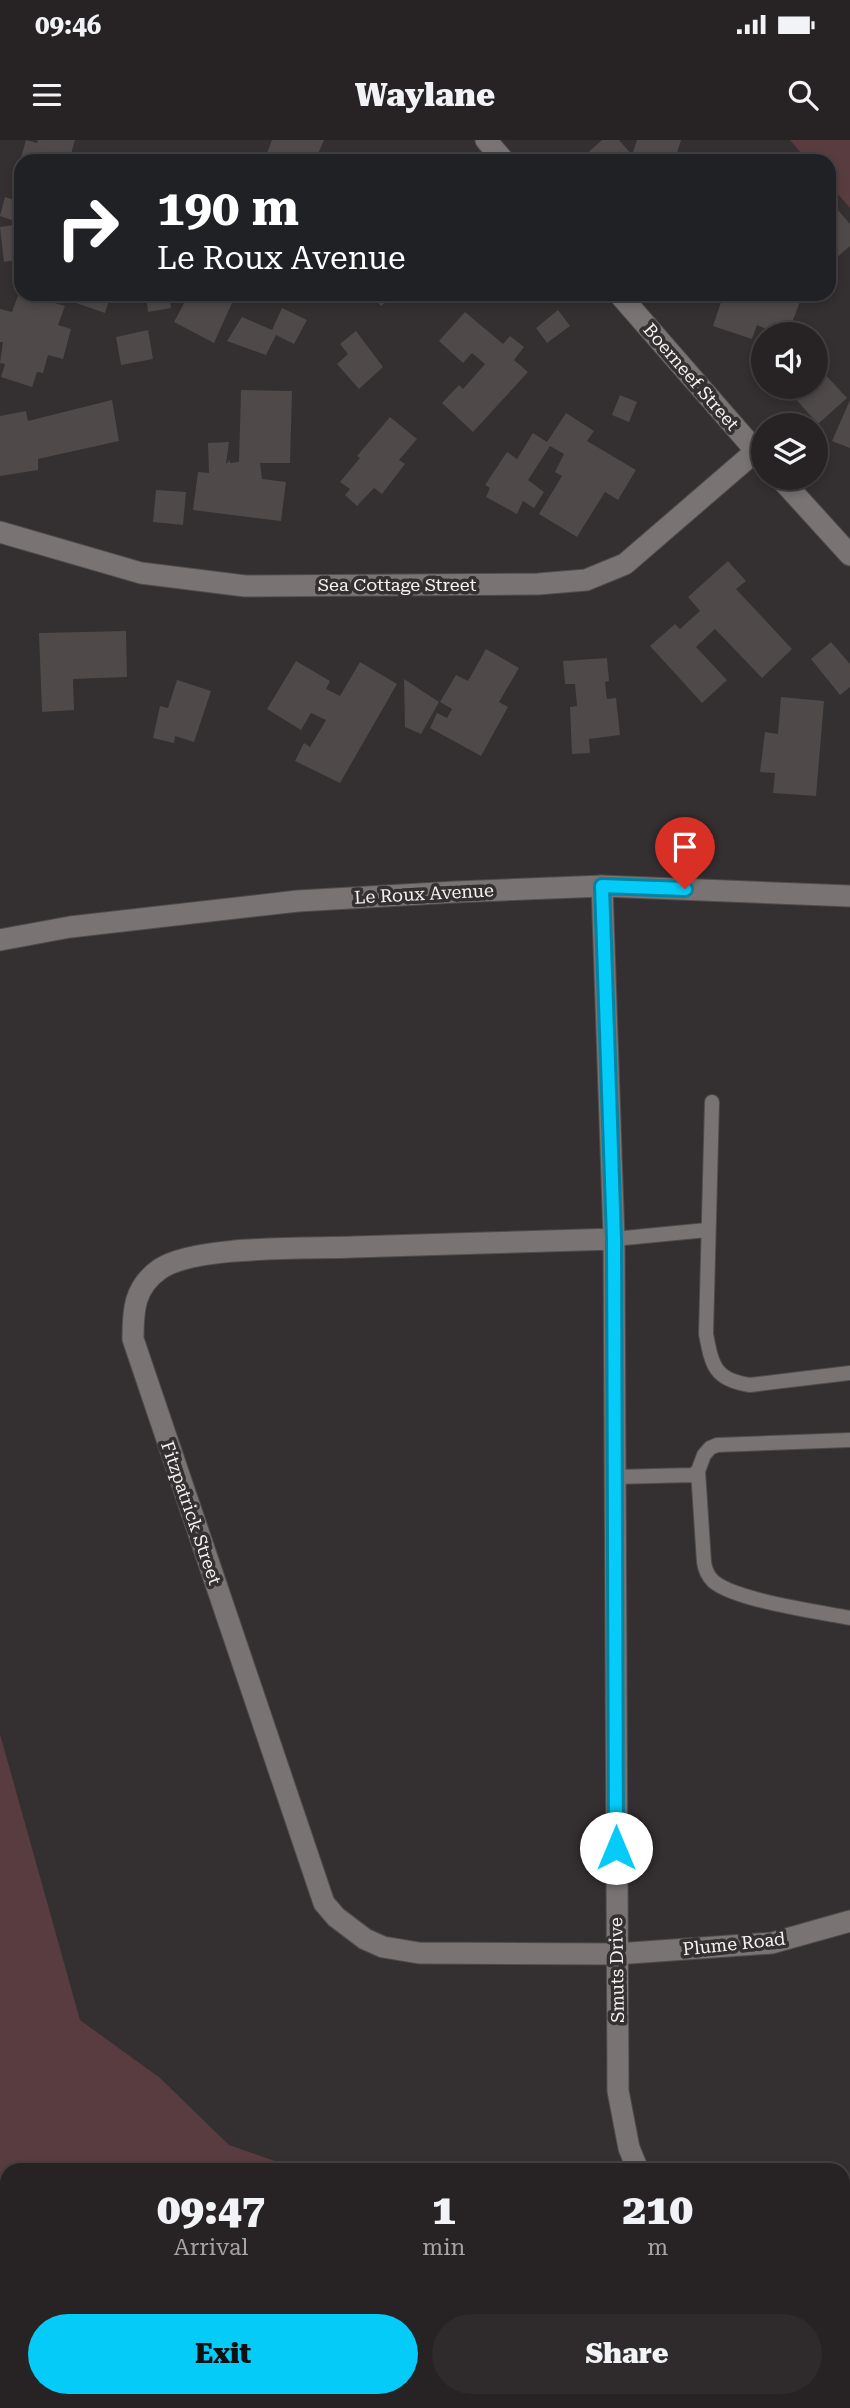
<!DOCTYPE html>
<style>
body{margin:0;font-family:"Roboto Serif",serif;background:#2f2b2c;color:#f1f3f6;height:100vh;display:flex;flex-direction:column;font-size:26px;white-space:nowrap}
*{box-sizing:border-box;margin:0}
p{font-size:23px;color:#a4a4a6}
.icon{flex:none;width:38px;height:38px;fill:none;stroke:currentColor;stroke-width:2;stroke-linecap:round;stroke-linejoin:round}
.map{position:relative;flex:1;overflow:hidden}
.details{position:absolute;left:0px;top:2023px;width:850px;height:245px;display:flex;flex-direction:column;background:#272324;border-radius:21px 21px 0 0;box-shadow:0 4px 10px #0003,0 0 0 2px #434041}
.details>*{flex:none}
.banner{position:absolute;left:14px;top:14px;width:822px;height:147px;border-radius:21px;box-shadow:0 4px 10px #0003,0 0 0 2px #434041;background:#202124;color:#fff;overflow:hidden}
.fabs{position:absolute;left:751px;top:182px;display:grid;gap:14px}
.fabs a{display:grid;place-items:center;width:77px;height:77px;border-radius:50%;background:#272324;box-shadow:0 4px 10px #0003,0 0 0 2px #434041;font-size:35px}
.pin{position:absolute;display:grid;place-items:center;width:60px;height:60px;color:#fff;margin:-72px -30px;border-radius:50% 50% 50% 0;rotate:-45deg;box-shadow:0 0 7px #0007}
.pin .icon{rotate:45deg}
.me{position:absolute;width:77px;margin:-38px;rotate:0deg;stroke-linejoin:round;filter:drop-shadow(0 0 5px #0008)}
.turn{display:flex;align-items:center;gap:24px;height:147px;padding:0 28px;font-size:32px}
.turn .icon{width:91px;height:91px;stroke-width:2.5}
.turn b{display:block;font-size:49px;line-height:60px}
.eta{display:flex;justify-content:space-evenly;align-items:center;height:119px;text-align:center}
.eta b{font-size:42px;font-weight:800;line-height:49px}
.button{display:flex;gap:14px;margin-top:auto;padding:14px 28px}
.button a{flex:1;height:80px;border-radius:42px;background:#05cbf9;color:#111;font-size:28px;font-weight:800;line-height:80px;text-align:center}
.button a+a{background:#2f2b2c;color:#f1f3f6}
.status{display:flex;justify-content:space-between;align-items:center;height:49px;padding:0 35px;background:#272324;direction:ltr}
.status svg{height:19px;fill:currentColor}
header{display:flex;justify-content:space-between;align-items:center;height:91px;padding:0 28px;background:#272324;font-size:32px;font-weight:800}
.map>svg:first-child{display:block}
</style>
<div class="status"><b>09:46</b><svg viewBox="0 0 49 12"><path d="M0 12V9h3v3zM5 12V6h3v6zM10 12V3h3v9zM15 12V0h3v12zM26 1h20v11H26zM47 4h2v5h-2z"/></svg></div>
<header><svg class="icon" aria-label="menu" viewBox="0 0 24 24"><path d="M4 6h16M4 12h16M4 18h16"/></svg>Waylane<svg class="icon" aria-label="search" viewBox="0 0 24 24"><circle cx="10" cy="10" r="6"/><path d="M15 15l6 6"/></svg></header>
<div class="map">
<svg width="850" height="2268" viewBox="0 0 850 2268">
<rect width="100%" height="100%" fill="#342f30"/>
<path fill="#593c3f" d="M790,0H850V68L830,45V21H808Z
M0,1594L80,1880L160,1938L229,2005L301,2030H7V2261H43L42,2268H0Z"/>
<path fill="#4f4949" d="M26,0L37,3L38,0H75L69,21H20Z
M272,0H324L315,21H264Z
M602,0H619L632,15L637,0H681L677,13H679V21H587L583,17Z
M5,57L21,62L20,83L0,76Z
M832,63L850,84V106L834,120L830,115V66Z
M21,84V119L4,122L0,87Z
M19,153L65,166L58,185L71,189L63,219L48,215L43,233L37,232L32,247L1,237L5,224L0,223L3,202H0V169L12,172Z
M57,154H111L105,173L56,156Z
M146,154H169L171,168L148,172Z
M189,154H236L214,203L174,182Z
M371,154H395L381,166Z
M731,154H803L788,193L772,187L771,191L757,185L752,199L713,186L723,156L730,157Z
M282,168L307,180L294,204L276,195L266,215L227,201L242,177L272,190Z
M558,170L570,186L547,203L536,188Z
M465,172L503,204L510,196L524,207L514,220L528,232L473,292L442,263L459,245L463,249L485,224L472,213L463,223L439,201Z
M148,190L153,219L121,225L116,197Z
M356,191L383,227L359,249L337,224L348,214L340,204Z
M821,230L847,258L818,284L793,256L803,247H816V236Z
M241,250L292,251L290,323H260L262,339L286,342L281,381L193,370L198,332L209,333L208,303L229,302L226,324L230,320V323L239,322Z
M620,255L637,262L629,282L612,275Z
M112,260L119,301L38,319V330L0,336V276L26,271L28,281Z
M850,260V308L832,301Z
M566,273L594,291L587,301L636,330L618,360L605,352L577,397L539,374L562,336L555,332L564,314L550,306L528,340L544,352L534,368L523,361L517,374L486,357L490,348L485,345L507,312L517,319L533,293L547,302Z
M390,277L417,299L399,320L405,324L382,354L374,348L357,366L345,355L350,349L340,342L360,318L357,316Z
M156,350L186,352L183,385L153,382Z
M728,421L746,441L736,449L792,509L762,538L715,489L696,507L727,540L702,563L650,506L675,484L680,489L700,471L688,457Z
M126,491L127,537L73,539L74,570L42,572L39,493Z
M831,502L850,524V547L840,555L811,519Z
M486,509L519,528L499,562L508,567L481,616L430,588L437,573L447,578L452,569L440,562L456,535L468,541Z
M607,518L609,541L605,542L607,559L616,558L620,595L589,599L590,613L572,614L570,567L577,566L575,544H565L563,521Z
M296,521L330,541L326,549L340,556L360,522L397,544L340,643L295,621L304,603L310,607L326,580L311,573L301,590L267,569Z
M404,539L439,562L421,594L405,587Z
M177,540L211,551L194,602L175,596L174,603L153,598L160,566L168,568Z
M781,557L824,561L816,656L773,653L775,633L760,632L765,592L778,594Z"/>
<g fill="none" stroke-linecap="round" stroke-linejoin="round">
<g stroke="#504b4c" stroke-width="16">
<path id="service" d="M712,962L706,1194C712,1226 715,1240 750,1245L850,1233
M614,1099L707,1090
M850,1300L717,1305L710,1308L704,1315L698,1331L704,1422C705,1430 707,1435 713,1441C734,1460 819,1472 850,1478
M615,1337L693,1335L698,1331"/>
</g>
<g stroke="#504b4c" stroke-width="23">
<path id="minor" d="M486,0L504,21
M619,154L763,319
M780,338L850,415
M0,392L141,433L245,446L538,444L586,440L625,424L756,311
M602,746L614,1099L618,1951L629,2008L638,2030
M614,1099C527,1102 440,1104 353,1107C307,1109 195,1105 160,1129C134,1147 133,1170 133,1199L324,1763L336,1777L365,1799L383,1807L419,1813L616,1814L772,1803L850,1781
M551,2261L555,2268
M774,2261L779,2268
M212,2268L236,2261
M603,2268L613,2261
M673,2268L683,2261"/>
</g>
<g stroke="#504b4c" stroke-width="23">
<path id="secondary" d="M0,800L70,787L298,761L455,752L602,746L850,756"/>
</g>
<use href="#service" stroke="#797373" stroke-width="14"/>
<use href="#minor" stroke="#797373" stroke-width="21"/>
<use href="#secondary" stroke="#797373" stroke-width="21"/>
</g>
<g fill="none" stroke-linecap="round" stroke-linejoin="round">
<g stroke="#0384a2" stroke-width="18">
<path id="route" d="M616,1708L614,1099L602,746L685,749"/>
</g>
<use href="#route" stroke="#05cbf9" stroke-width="12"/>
</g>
<g text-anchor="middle" stroke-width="7" stroke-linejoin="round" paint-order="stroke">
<g font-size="18" fill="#f5f1f1" stroke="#342f30">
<text transform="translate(691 237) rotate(49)" y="6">Boerneef Street</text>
<text x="397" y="451">Sea Cottage Street</text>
<text transform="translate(424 754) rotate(-3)" y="6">Le Roux Avenue</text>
<text transform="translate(191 1373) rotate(71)" y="6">Fitzpatrick Street</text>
<text transform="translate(734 1804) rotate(-6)" y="6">Plume Road</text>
<text transform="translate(617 1830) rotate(-91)" y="6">Smuts Drive</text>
</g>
</g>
</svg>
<div class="fabs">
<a><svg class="icon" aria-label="sound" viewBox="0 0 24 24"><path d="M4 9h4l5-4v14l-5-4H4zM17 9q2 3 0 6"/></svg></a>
<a><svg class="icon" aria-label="layers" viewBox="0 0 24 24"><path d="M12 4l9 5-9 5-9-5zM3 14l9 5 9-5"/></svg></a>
</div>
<div class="pin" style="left:685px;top:749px;background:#d93025"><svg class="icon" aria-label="arrive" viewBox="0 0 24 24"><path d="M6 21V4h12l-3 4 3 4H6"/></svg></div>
<svg class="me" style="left:616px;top:1708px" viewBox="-20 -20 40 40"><circle r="19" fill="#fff"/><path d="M0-13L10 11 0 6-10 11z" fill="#05cbf9"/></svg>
<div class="banner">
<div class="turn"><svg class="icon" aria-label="right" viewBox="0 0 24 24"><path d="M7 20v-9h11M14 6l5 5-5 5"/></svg><div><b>190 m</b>Le Roux Avenue</div></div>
</div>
<section class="details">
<div class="eta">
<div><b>09:47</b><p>Arrival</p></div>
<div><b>1</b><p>min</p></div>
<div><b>210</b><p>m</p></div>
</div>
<div class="button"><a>Exit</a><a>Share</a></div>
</section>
</div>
